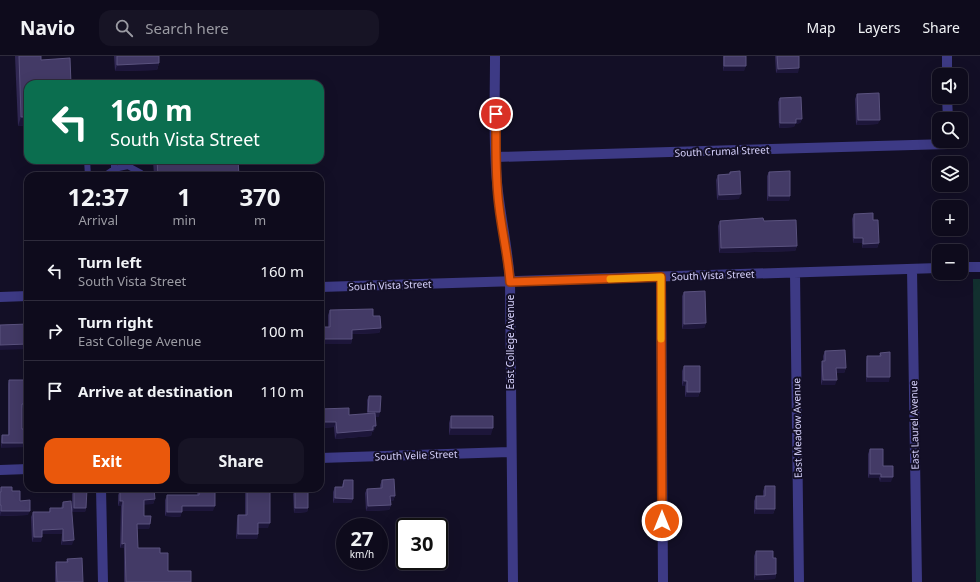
<!DOCTYPE html>
<meta charset="utf-8">
<style>
body{margin:0;font-family:"Noto Sans",sans-serif;background:#171425;color:#f1f3f6;height:100vh;display:flex;flex-direction:column;font-size:15px;white-space:nowrap}
*{box-sizing:border-box;margin:0}
p{font-size:13px;color:#9b9ba3}
.icon{flex:none;width:22px;height:22px;fill:none;stroke:currentColor;stroke-width:2;stroke-linecap:round;stroke-linejoin:round}
.map{position:relative;flex:1;overflow:hidden}
.side{position:absolute;left:24px;top:116px;width:300px;height:320px;display:flex;flex-direction:column;background:#0e0b1c;border-radius:12px;box-shadow:0 4px 16px #0002,0 0 0 1px #2e2b3b}
.side>*{flex:none}
.top-card{position:absolute;left:24px;top:24px;width:300px;height:84px;border-radius:12px;box-shadow:0 4px 16px #0002,0 0 0 1px #2e2b3b;background:#0b6e4f;color:#fff;overflow:hidden}
.buttons{position:absolute;left:932px;top:12px;display:grid;gap:8px}
.buttons a{display:grid;place-items:center;width:36px;height:36px;border-radius:8px;background:#0e0b1c;box-shadow:0 4px 16px #0002,0 0 0 1px #2e2b3b;font-size:20px}
.speed{position:absolute;left:336px;top:462px;display:flex;gap:8px;font-size:20px;font-weight:700;text-align:center}
.speed>*{display:grid;place-content:center;width:52px;height:52px;border-radius:50%;background:#0e0b1c;box-shadow:0 4px 16px #0002,0 0 0 1px #2e2b3b;line-height:1}
.speed small{font-size:10px;font-weight:400}
.speed .limit{border:2px solid #111;border-radius:6px;background:#fff;color:#111}
.pin{position:absolute;display:grid;place-items:center;width:34px;height:34px;color:#fff;margin:-17px;border:2px solid #fff;border-radius:50%;box-shadow:0 1px 4px #0007}
.me{position:absolute;width:44px;margin:-22px;rotate:0deg;stroke-linejoin:round;filter:drop-shadow(0 0 3px #0008)}
.turn{display:flex;align-items:center;gap:14px;height:84px;padding:0 20px;font-size:18px}
.turn .icon{width:52px;height:52px;stroke-width:2.5}
.turn b{display:block;font-size:28px;line-height:34px}
.eta{display:flex;justify-content:space-evenly;align-items:center;height:68px;text-align:center}
.eta b{font-size:24px;font-weight:700;line-height:28px}
.cta{display:flex;gap:8px;margin-top:auto;padding:8px 20px}
.cta a{flex:1;height:46px;border-radius:12px;background:#ea580c;color:#fff;font-size:16px;font-weight:700;line-height:46px;text-align:center}
.cta a+a{background:#171425;color:#f1f3f6}
ul{padding:0;list-style:none}
li{display:flex;align-items:center;gap:12px;height:60px;padding:0 20px;border-top:1px solid #2e2b3b}
li div{flex:1}
li b{display:block;font-size:15px}
li em{font-style:normal}
header{display:flex;align-items:center;gap:24px;box-sizing:border-box;height:56px;padding:0 20px;background:#0e0b1c;border-bottom:1px solid #2e2b3b}
header strong{font-size:19px}
nav{display:flex;gap:22px;margin-inline-start:auto;font-size:14px}
.search{width:280px;height:36px;background:#171425;display:flex;align-items:center;gap:10px;box-sizing:border-box;padding:0 14px;border-radius:12px;color:#9b9ba3;font-size:15px}
.map>svg:first-child{display:block}
</style>
<header>
<strong>Navio</strong>
<div class="search"><svg class="icon" aria-label="search" viewBox="0 0 24 24"><circle cx="10" cy="10" r="6"/><path d="M15 15l6 6"/></svg>Search here</div>
<nav><a>Map</a><a>Layers</a><a>Share</a></nav>
</header>
<div class="map">
<svg width="980" height="526" viewBox="0 0 980 526">
<rect width="100%" height="100%" fill="#130f26"/>
<path fill="#12302f" d="M973,223H980V526H976Z"/>
<g fill="none" stroke-linecap="round" stroke-linejoin="round">
<path stroke="#3d3a85" stroke-width="6" d="M87,104L88,120
M114,104V113
M104,120L114,113L128,110L141,117V120"/>
<path stroke="#3d3a85" stroke-width="10" d="M495,0C495,41 493,85 497,126C500,160 508,192 510,226L513,526
M947,0V19
M947,41L948,63
M496,101L948,88V85
M961,211H980
M912,213L917,526
M795,217L799,526
M661,221L663,526
M320,231L939,212
M0,241L28,240
M320,402L511,396
M0,414L28,413
M101,432L103,526"/>
</g>
<path fill="#312854" d="M15,0H41V4L28,69L18,70Z
M114,0H159V7L157,14L115,15Z
M723,0H746L744,15H723Z
M775,0H799L798,17H776Z
M857,38L878,68L856,69L855,43Z
M780,42L802,63L800,67L795,68L794,71L779,72L778,46Z
M153,104H238L239,120H154Z
M730,116L739,143L717,144L716,124L718,119L729,118Z
M769,116L790,140L789,145H767V120Z
M854,158L873,164L879,187L877,192H862V187H853L852,163Z
M720,165H764L797,190L795,195L719,197L718,170Z
M684,236L706,267L704,272L682,273V240Z
M373,253V260H380L381,272L379,277L352,278V283L351,288H324L322,295H320V271H328V259L330,254Z
M825,295L846,312L844,317H836L835,329H821V310L822,305H823V300Z
M880,297L889,326H866V305L867,300H879Z
M684,310L700,336L698,341H685V330H682V315Z
M9,324L22,353V373L1,392V384L2,379H8V328Z
M369,340L379,361H375L376,370L373,376H372L371,380L335,383L334,371L320,372V353L349,359L367,358V344Z
M451,360L491,379H449V367Z
M870,393L883,410L891,426H880L879,422H868V398Z
M344,424L353,443L351,447H333V436L335,431H342V429Z
M382,424L395,440L393,445H391V449L389,454L366,455L365,437L367,433L380,432V429Z
M765,430L775,453L773,458H754V445L756,440H763V435Z
M1,431L12,435L20,445L28,459L0,460V433Z
M199,432L213,455H182L180,461L165,460V444L167,439H197V437Z
M247,432L268,472H258V478L257,483H236L237,464L238,459H245V437Z
M74,433L86,452L85,456H72V489H61L62,478H42L41,486H32L31,461L33,456H49L50,452H61L63,446L72,453V438Z
M295,433L308,452L307,456L294,457L293,438Z
M120,434L155,443L153,448H144V460L150,468L149,473H137L138,492L160,497L168,515L191,526H124V492H120L121,450H118V439Z
M756,495L773,502L776,518L775,523L754,524V500Z
M67,503L83,526H55V511L56,506H66Z"/>
<path fill="#1d163a" d="M159,7L157,14L115,15L117,9Z
M724,10H746L744,15H723Z
M799,12L798,17H776L778,13Z
M21,61H28V69L18,70Z
M796,63H802L800,67L795,68L794,71L779,72L780,67Z
M858,64H880L878,68L856,69Z
M741,138L739,143L717,144L719,139Z
M769,140H790L789,145H767Z
M854,182H863L862,187H853Z
M879,187L877,192H862L863,188Z
M797,190L795,195L719,197L721,192Z
M706,267L704,272L682,273L684,268Z
M381,272L379,277L351,278L352,274Z
M324,283H352L351,288H322Z
M28,288V293L0,294V289Z
M320,290H324L322,295H320Z
M836,312H846L844,317H835Z
M867,321H890L889,326H866Z
M823,324H837L835,329H821Z
M684,325H687L685,330H682Z
M687,336H700L698,341H685Z
M22,348H24L22,353H20Z
M368,356H380L379,361H367Z
M320,366H336L334,371L320,372Z
M373,370H376L373,376H372L371,380L335,383L337,377Z
M451,372H493L491,379H449Z
M2,387H28V391L1,392Z
M870,418H881L879,422H868Z
M881,421H893L891,426H880Z
M390,440H395L393,445H389Z
M335,442L353,443L351,447H333Z
M155,443L153,448L142,449L144,444Z
M120,445H123L121,450H118Z
M391,449L389,454L366,455L368,450Z
M182,450H215L213,455H180Z
M74,452H86L85,456H72Z
M295,452H308L307,456L294,457Z
M756,453H775L773,458H754Z
M1,455H30L28,459L0,460Z
M167,456H182L180,461L165,460Z
M258,467H270L268,472H257Z
M137,468H150L149,473H135Z
M63,473L62,478H40L42,474Z
M238,478H258L257,483H236Z
M34,481H42L41,486H32Z
M74,484L72,489H61L63,485Z
M125,487L124,492H120L122,488Z
M776,518L775,523L754,524L756,519Z"/>
<path fill="#433a66" stroke="#5a527e" d="M19,0H41V4L70,2L71,28H28V61H21Z
M117,0H159V7L117,9Z
M724,0H746V10H724Z
M777,0H799V12L778,13Z
M879,37L880,64H858L857,38Z
M801,41L802,63H796V67H780V42Z
M157,104H238L239,120H158Z
M740,115L741,138L719,139L718,119L730,118V116Z
M790,115V140H769V116Z
M873,157V164H878L879,187L863,188V182H854V158Z
M763,162L764,165L796,164L797,190L721,192L720,165Z
M705,235L706,267L684,268V236Z
M373,253V260H380L381,272L352,274V283H324V290H320V271H330V254Z
M28,268V288L0,289V269Z
M845,294L846,312H836L837,324H823L822,305H825V295Z
M890,296V321H867V300H881L880,297Z
M684,310H700V336H687V325H684Z
M9,324H24V348H22V373H28V387H2V379H9Z
M369,340H381L380,356H368Z
M349,352V359L375,357L376,370H373V374L337,377L336,366H320V353Z
M451,360H493V372H451Z
M870,393H883V410H893V421H881V418H870Z
M394,423L395,440H390L391,449L368,450L367,433L382,432V424Z
M344,424H353V443L335,442V431H343Z
M765,430H775V453H756V440H765Z
M1,431H12V435H20V445L30,444V455H1V449H0V436H1Z
M199,432H215V450H182V456H167V439H199Z
M247,432H270V467H258V478H238V459H247Z
M74,433H87L86,452H74Z
M154,433L155,443L144,444V460H151L150,468H137L138,492H160V497H168V515H191V526H126L125,487L122,488L123,445H120V434Z
M295,433H308V452H295Z
M71,445L74,484L63,485V473L42,474V481H34L33,456H50V452H63V446Z
M756,495H773V502H776V518L756,519Z
M82,502L83,526H57L56,506H68L67,503Z"/>
<g fill="none" stroke-linecap="round" stroke-linejoin="round">
<g stroke="#983908" stroke-width="10">
<path id="route" d="M496,58C496,89 495,120 499,150C502,176 508,200 510,226L661,221L662,465"/>
</g>
<use href="#route" stroke="#ea580c" stroke-width="7"/>
<path stroke="#f59e0b" stroke-width="7" d="M610,223L661,221V283"/>
</g>
<g text-anchor="middle" stroke-width="4" stroke-linejoin="round" paint-order="stroke">
<g font-size="10" fill="#d9d4ff" stroke="#130f26">
<text transform="translate(722 95) rotate(-2)" y="4">South Crumal Street</text>
<text transform="translate(713 219) rotate(-2)" y="4">South Vista Street</text>
<text transform="translate(390 229) rotate(-2)" y="4">South Vista Street</text>
<text transform="translate(510 286) rotate(-90)" y="4">East College Avenue</text>
<text transform="translate(914 369) rotate(-91)" y="4">East Laurel Avenue</text>
<text transform="translate(797 372) rotate(-91)" y="4">East Meadow Avenue</text>
<text transform="translate(416 399) rotate(-2)" y="4">South Velie Street</text>
</g>
</g>
</svg>
<div class="buttons">
<a><svg class="icon" aria-label="sound" viewBox="0 0 24 24"><path d="M4 9h4l5-4v14l-5-4H4zM17 9q2 3 0 6"/></svg></a>
<a><svg class="icon" aria-label="search" viewBox="0 0 24 24"><circle cx="10" cy="10" r="6"/><path d="M15 15l6 6"/></svg></a>
<a><svg class="icon" aria-label="layers" viewBox="0 0 24 24"><path d="M12 4l9 5-9 5-9-5zM3 14l9 5 9-5"/></svg></a>
<a>+</a>
<a>−</a>
</div>
<div class="speed"><div>27<small>km/h</small></div><div class="limit">30</div></div>
<div class="pin" style="left:496px;top:58px;background:#d93025"><svg class="icon" aria-label="arrive" viewBox="0 0 24 24"><path d="M6 21V4h12l-3 4 3 4H6"/></svg></div>
<svg class="me" style="left:662px;top:465px" viewBox="-20 -20 40 40"><circle r="17" fill="#ea580c" stroke="#fff" stroke-width="3"/><path d="M0-11L8 9 0 5-8 9z" fill="#fff"/></svg>
<div class="top-card">
<div class="turn"><svg class="icon" aria-label="left" viewBox="0 0 24 24"><path d="M17 20v-9H6M10 6l-5 5 5 5"/></svg><div><b>160 m</b>South Vista Street</div></div>
</div>
<section class="side">
<div class="eta">
<div><b>12:37</b><p>Arrival</p></div>
<div><b>1</b><p>min</p></div>
<div><b>370</b><p>m</p></div>
</div>
<ul>
<li><svg class="icon" aria-label="left" viewBox="0 0 24 24"><path d="M17 20v-9H6M10 6l-5 5 5 5"/></svg><div><b>Turn left</b><p>South Vista Street</p></div><em>160 m</em></li>
<li><svg class="icon" aria-label="right" viewBox="0 0 24 24"><path d="M7 20v-9h11M14 6l5 5-5 5"/></svg><div><b>Turn right</b><p>East College Avenue</p></div><em>100 m</em></li>
<li><svg class="icon" aria-label="arrive" viewBox="0 0 24 24"><path d="M6 21V4h12l-3 4 3 4H6"/></svg><div><b>Arrive at destination</b></div><em>110 m</em></li>
</ul>
<div class="cta"><a>Exit</a><a>Share</a></div>
</section>
</div>
